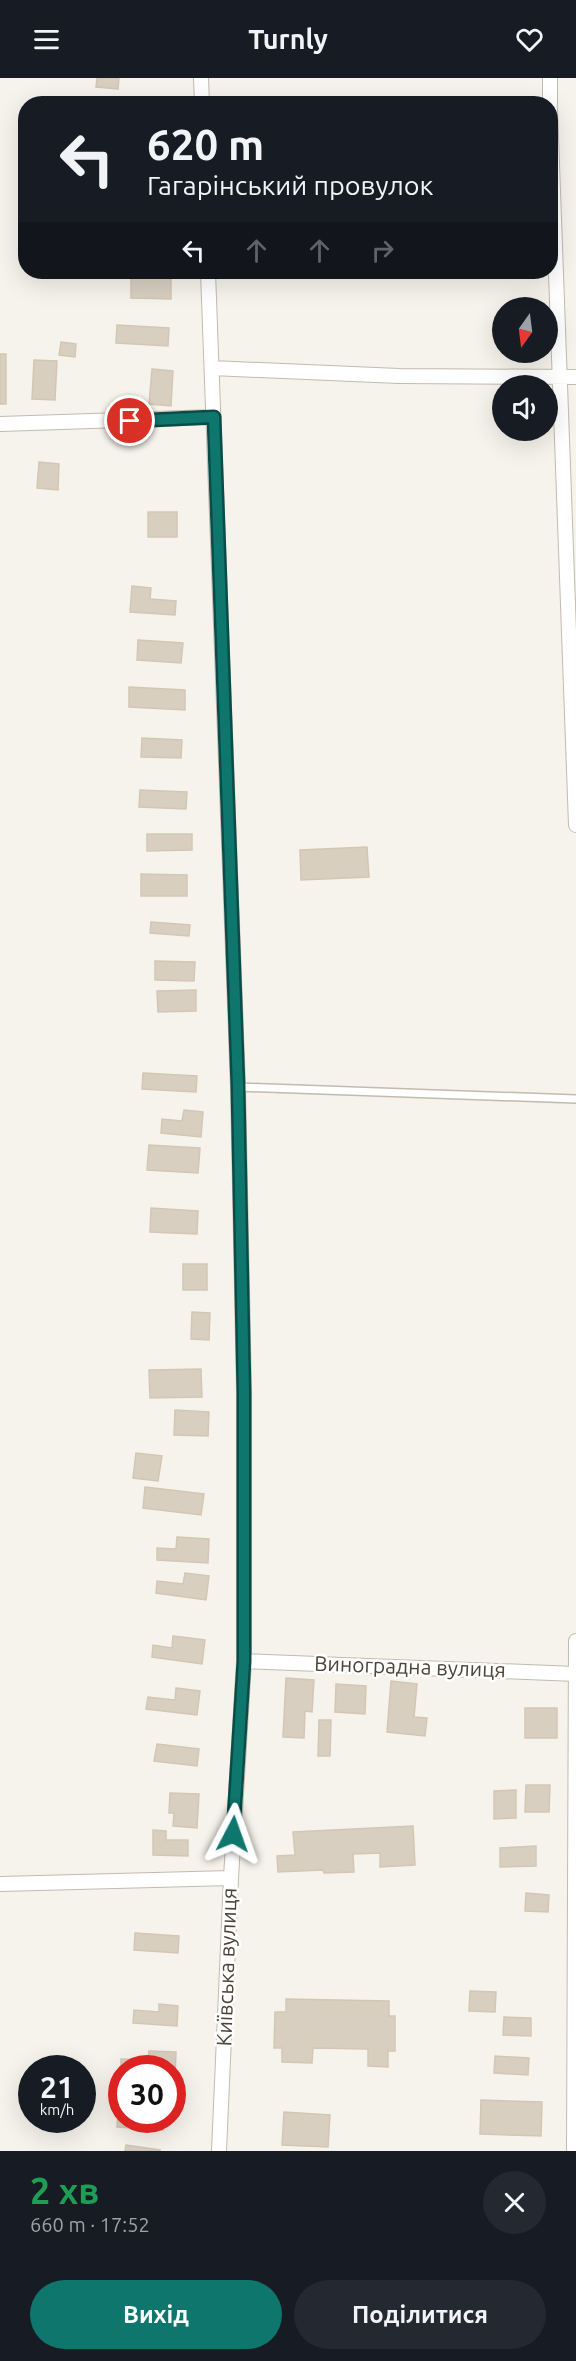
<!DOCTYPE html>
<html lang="uk">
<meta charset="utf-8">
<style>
body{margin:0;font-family:Ubuntu,sans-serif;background:#242831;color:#f1f3f6;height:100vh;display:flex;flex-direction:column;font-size:22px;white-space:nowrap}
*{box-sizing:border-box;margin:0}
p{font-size:20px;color:#9ea1a6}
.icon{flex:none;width:33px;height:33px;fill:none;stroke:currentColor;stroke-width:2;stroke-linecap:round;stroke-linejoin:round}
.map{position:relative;height:2073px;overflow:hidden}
.panel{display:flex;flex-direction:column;background:#171b24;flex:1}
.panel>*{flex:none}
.banner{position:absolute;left:18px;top:18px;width:540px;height:183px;border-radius:24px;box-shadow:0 6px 24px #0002;background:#171b24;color:#f1f3f6;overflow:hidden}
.needle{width:39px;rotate:194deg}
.tools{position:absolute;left:492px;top:219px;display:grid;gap:12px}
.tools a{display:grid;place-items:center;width:66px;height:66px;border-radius:50%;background:#171b24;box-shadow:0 6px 24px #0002;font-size:30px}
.speed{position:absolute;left:18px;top:1977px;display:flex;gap:12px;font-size:30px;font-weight:700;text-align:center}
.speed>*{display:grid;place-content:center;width:78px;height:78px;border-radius:50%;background:#171b24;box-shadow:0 6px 24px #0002;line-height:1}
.speed small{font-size:15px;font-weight:400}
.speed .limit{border:9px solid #d22;background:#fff;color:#111}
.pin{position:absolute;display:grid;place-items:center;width:51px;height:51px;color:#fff;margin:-26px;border:3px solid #fff;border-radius:50%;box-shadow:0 2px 6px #0007}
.me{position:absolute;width:66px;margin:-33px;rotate:4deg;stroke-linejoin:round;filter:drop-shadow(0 0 4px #0008)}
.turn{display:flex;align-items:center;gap:21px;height:126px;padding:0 30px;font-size:27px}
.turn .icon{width:78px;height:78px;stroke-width:2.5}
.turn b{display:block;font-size:42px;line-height:51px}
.lanes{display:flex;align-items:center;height:57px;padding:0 30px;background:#0003;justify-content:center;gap:30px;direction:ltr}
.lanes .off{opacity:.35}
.round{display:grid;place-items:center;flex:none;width:63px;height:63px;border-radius:32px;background:#242831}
.overview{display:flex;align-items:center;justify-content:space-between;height:102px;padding:0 30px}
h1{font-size:36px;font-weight:700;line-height:45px;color:#1e9e55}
.primary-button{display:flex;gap:12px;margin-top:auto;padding:12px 30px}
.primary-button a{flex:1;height:69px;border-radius:36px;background:#0f766e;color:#fff;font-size:24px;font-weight:700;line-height:69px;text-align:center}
.primary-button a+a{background:#242831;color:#f1f3f6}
header{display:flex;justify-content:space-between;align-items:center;height:78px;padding:0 30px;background:#171b24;font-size:27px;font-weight:700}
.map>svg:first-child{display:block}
</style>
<header><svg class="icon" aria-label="menu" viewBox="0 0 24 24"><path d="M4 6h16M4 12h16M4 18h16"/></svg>Turnly<svg class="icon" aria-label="heart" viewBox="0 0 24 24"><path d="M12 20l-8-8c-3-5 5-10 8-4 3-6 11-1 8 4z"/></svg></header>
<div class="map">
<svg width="576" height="2073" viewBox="0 0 576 2073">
<rect width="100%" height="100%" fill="#f6f3ec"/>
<path fill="#d8cfc1" stroke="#d3c7b4" stroke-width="1.5" d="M97,0H119L118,11L96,9Z
M113,20L162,23V26H113Z
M131,197L171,198V221L131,220Z
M117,247L169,250L168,268L116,265Z
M61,264L76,266L75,279L59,277Z
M0,276H6V326H0Z
M34,282L57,283L55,322L32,321Z
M152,291L173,293L171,328L149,326Z
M39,384L59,386L58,412L37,410Z
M148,434H177V459H148Z
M132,508L151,510L150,521L176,523L175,537L130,534Z
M138,562L183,565L181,585L137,582Z
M129,609L185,612V632L129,629Z
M142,660L182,662L181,680L141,679Z
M140,712L187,714L186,731L139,729Z
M147,756H192V772L147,773Z
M367,769L369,799L301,802L300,772Z
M141,796L187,797V818H141Z
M151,844L190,847L189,858L150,855Z
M155,883L195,884L194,903L155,902Z
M196,912V933L158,934L157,913Z
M143,995L197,998L196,1014L142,1011Z
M184,1032L203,1034L201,1059L161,1055L162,1041L182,1043Z
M149,1067L200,1070L198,1095L147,1092Z
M151,1130L198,1133L197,1156L150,1154Z
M183,1186H207V1212H183Z
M192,1234L210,1235L209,1262L191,1261Z
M201,1291L202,1319L150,1320L149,1292Z
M175,1332L209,1334L208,1358L174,1357Z
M136,1375L162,1378L158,1403L133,1400Z
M145,1409L204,1416L201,1437L143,1430Z
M177,1459L209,1461L208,1485L157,1482V1470L176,1471Z
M185,1495L209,1498L206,1522L156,1515L157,1503L183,1506Z
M173,1558L205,1562L202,1586L152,1579L153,1567L172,1570Z
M286,1600L314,1602L312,1634L305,1633L304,1660L283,1659Z
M391,1603L417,1606L414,1639L427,1640L425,1658L387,1654Z
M336,1606L366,1608L365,1636L335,1634Z
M176,1610L200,1613L197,1637L146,1631L148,1619L175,1622Z
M525,1630H557V1660H525Z
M319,1642H331L330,1678H318Z
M157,1666L199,1671L197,1688L154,1683Z
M526,1707H550L549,1734H525Z
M516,1712V1740L494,1741V1713Z
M170,1715L199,1716L197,1750L173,1748L174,1735H169Z
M413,1748L415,1787L380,1789V1775L353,1776L354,1794L324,1795L323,1792L278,1794L277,1778L295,1777L293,1754Z
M153,1752L166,1753V1762H188V1778L153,1777Z
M536,1768V1788L500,1789V1770Z
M526,1815L549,1817L548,1834L525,1833Z
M135,1855L179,1858L178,1875L134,1872Z
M470,1913L496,1914L495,1934L469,1933Z
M286,1921L389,1923V1938H395V1973H388V1989L368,1988V1971L313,1970L312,1985L282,1984V1970H274L275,1934H286Z
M159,1926L178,1928L177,1948L133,1945L134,1932L159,1934Z
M504,1939L531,1940V1958L503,1957Z
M149,1973L176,1974L175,1999H172V1990H122L121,1998V1981L148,1982Z
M495,1978L529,1980L528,1997L494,1995Z
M481,2022L542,2024L541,2058L480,2056Z
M118,2032H122V2042H164L163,2052L117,2049Z
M284,2034L330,2037L328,2069L282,2067Z
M126,2067L160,2072V2073H125Z"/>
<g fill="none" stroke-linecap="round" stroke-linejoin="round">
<g stroke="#c2bbae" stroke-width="10">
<path id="lane" d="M238,1009L576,1021"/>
</g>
<g stroke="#c2bbae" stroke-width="16">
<path id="street" d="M201,0L202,26
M550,0V26
M550,31L576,747
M208,194L238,1009L244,1315V1583L231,1800L219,2073
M212,290L399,298L576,299
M0,346L214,339
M244,1583L576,1596
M0,1806L231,1800
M574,2073L576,1563"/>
</g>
<use href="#lane" stroke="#fff" stroke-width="7"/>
<use href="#street" stroke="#fff" stroke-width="14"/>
</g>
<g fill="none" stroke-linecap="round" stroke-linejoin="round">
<g stroke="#0a4d48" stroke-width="15">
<path id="route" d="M130,343L214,339L238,1009L244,1316V1583L233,1756"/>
</g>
<use href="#route" stroke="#0f766e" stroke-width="10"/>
</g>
<g text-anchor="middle" stroke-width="5" stroke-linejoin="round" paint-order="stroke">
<g font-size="21" fill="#4b4439" stroke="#fff">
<text transform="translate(410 1589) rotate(2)" y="7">Виноградна вулиця</text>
<text transform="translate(227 1889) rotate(-88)" y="7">Київська вулиця</text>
</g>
</g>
</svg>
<div class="tools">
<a><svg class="needle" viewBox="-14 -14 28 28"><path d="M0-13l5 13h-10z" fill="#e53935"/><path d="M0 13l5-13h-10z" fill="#9ea1a6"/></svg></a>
<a><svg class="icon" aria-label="sound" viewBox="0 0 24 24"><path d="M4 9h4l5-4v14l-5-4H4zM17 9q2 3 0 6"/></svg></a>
</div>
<div class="speed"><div>21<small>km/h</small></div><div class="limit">30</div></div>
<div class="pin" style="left:130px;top:343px;background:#d93025"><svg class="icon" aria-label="arrive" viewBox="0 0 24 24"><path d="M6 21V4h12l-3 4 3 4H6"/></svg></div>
<svg class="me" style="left:233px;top:1756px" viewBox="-20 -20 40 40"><path d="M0-17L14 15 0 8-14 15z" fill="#0f766e" stroke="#fff" stroke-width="4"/></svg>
<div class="banner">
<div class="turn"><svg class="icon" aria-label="left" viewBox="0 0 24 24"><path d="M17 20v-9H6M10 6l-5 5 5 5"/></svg><div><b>620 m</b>Гагарінський провулок</div></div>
<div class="lanes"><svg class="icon" aria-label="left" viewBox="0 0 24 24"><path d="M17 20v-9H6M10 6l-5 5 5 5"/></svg><svg class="icon off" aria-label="ahead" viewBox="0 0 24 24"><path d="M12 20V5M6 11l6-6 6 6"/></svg><svg class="icon off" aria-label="ahead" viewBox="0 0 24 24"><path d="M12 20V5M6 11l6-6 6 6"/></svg><svg class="icon off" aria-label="right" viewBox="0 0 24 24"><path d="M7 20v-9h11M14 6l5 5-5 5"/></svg></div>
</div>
</div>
<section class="panel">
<div class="overview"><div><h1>2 хв</h1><p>660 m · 17:52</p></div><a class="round"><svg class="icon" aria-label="close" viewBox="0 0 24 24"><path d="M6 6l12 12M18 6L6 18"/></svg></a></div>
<div class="primary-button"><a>Вихід</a><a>Поділитися</a></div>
</section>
